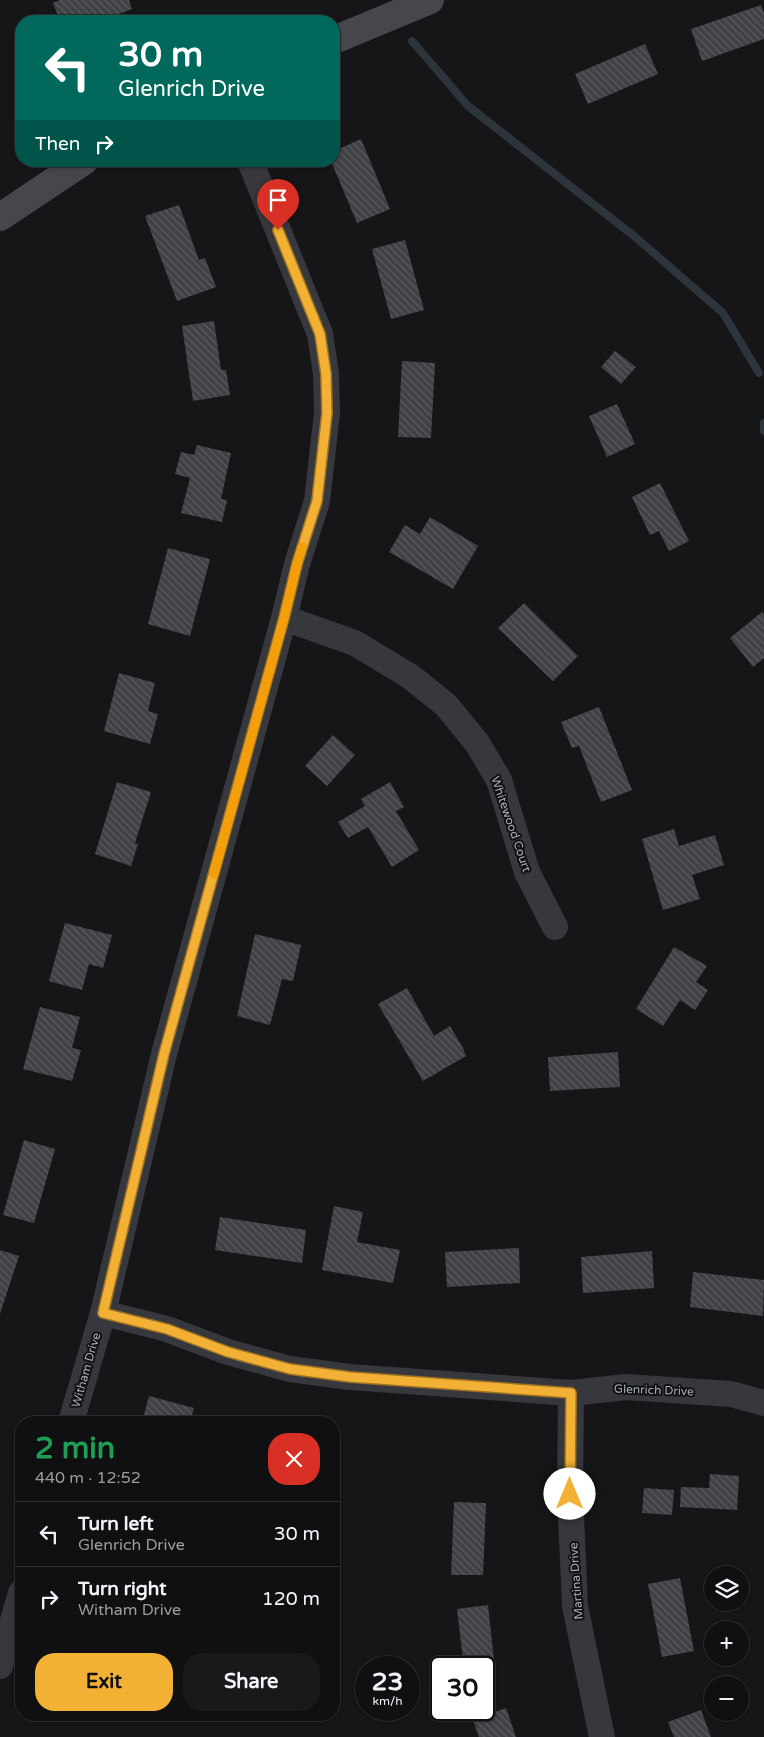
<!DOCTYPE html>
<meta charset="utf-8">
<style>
body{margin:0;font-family:"Varela Round",sans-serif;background:#19191b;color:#f1f3f6;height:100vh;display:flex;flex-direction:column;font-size:19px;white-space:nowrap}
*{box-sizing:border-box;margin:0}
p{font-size:16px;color:#9c9d9f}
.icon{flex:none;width:28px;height:28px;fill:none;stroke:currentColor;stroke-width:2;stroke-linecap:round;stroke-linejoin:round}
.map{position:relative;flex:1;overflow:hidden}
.side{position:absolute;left:15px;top:1416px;width:325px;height:305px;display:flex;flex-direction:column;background:#101012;border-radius:20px;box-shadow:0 1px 4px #0004,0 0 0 1px #303032}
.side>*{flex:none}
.banner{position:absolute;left:15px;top:15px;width:325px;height:152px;border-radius:20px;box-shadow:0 1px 4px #0004,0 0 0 1px #303032;background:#00695c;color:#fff;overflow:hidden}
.buttons{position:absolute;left:704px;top:1566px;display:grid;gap:10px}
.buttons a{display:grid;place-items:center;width:45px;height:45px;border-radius:50%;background:#101012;box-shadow:0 1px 4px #0004,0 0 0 1px #303032;font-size:25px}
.speed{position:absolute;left:355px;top:1656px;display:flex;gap:10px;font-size:25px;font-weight:700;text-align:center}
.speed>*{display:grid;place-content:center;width:65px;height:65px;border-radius:50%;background:#101012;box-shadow:0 1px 4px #0004,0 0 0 1px #303032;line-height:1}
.speed small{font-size:12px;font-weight:400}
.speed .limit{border:2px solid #111;border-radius:8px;background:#fff;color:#111}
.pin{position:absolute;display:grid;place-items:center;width:42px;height:42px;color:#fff;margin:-51px -21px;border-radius:50% 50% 50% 0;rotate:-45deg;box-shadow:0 0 5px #0007}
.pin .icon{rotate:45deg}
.me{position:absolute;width:55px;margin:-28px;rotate:0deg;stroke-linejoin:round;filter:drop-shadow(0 0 4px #0008)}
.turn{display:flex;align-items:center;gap:18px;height:105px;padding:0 20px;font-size:22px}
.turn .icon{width:65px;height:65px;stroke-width:2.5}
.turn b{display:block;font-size:35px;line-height:42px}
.then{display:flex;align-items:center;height:48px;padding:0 20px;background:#0003;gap:10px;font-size:19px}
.round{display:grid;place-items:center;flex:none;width:52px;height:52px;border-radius:20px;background:#19191b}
.head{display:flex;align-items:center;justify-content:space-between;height:85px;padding:0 20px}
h1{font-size:30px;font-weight:700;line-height:38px;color:#1e9e55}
.button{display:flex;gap:10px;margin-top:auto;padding:10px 20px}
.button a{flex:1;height:58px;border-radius:20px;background:#f2b134;color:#111;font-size:20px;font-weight:700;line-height:58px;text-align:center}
.button a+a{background:#19191b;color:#f1f3f6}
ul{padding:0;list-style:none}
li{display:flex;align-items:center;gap:15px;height:65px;padding:0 20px;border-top:1px solid #303032}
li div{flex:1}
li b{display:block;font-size:19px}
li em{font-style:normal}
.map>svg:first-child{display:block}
</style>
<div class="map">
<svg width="764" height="1737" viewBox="0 0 764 1737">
<defs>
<pattern id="building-back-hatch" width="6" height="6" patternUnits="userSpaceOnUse" patternTransform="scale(1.25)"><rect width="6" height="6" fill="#404145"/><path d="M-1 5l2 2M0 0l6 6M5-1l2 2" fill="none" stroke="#595a5e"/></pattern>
</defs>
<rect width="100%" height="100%" fill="#161618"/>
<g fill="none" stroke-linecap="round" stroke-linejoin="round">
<path stroke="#2c353c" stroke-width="8" d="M412,41L468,106L634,236L723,313L759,373
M764,423V431"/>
</g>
<path fill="url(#building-back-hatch)" d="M60,0H129L132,9L100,21H60L53,3Z
M761,5L764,13V39L702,61L691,29Z
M645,44L658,74L588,104L575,74Z
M361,139L390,209L357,223L331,161H334V151Z
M179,205L199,260L205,258L216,287L177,301L145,216Z
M405,240L424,310L391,319L372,249Z
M214,321L221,370H226L230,395L193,401L182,326Z
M615,351L636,367L621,384L601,367Z
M402,361L435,363L431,438L398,437Z
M617,404L635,444L607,457L589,416Z
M197,445L231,453L221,499L227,500L222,522L181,513L190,478L175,474L181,452L194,455Z
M660,483L689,541L669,551L659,531L650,535L632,497Z
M430,517L478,546L453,589L389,552L405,525L420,534Z
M168,548L210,559L190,636L148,624Z
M524,603L578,656L553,681L498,628Z
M762,612L764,615V658L753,667L730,638Z
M119,673L155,683L148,711L158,714L150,744L104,731Z
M599,707L632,790L601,802L579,746L572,748L561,722Z
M333,735L355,755L327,786L305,766Z
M117,782L151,792L135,843L138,844L131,866L95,854Z
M390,782L404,807L396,811L419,850L392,867L368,827L348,838L338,822L365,806L361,799Z
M674,829L679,846L715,835L724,865L692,875L700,899L663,910L642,839Z
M65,923L112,935L103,968L89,964L82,990L49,981Z
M255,934L301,945L293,981L282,979L270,1025L237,1016Z
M674,947L707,966L696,982L708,990L695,1010L680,1000L663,1026L636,1009Z
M407,988L434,1036L450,1026L463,1048L466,1056L423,1081L378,1004Z
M40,1007L80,1017L72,1048L81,1050L72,1081L23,1069Z
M618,1052L620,1087L550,1091L548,1057Z
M24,1140L55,1149L34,1223L3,1215Z
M334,1206L363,1212L357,1242L400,1250L393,1283L322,1270Z
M220,1217L306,1230L302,1263L215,1250Z
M519,1248L520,1283L447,1287L445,1252Z
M0,1250L19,1256L0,1314Z
M652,1251L654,1288L583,1293L581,1257Z
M693,1272L764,1280L763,1316L690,1307Z
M149,1396L194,1408L190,1422H142Z
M710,1474L739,1476L737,1510L680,1507L681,1487L709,1488Z
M644,1488L674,1490L672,1515L642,1513Z
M454,1502L486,1503L483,1575H451Z
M680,1578L694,1651L662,1657L648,1584Z
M488,1605L496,1678L484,1679V1668H464L457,1609Z
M506,1708L516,1737H479L473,1720Z
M701,1710L711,1737H674L668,1722Z"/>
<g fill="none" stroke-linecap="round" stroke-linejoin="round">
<path stroke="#37383d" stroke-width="26" d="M284,618L355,643L411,677L446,705L477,743L499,780L527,872L555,927
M103,1313L167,1329L228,1352L290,1369L350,1377L571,1393L626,1387L731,1394L764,1403
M571,1393L570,1494L575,1606L602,1737
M71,1422L103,1313L164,1054L284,618L297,564L317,501L327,413L326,374L320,334L250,161
M0,1666L21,1593"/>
<path stroke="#45474d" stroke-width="28" d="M334,40L430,0
M0,217L84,161"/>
</g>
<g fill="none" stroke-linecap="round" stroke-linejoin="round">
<g stroke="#9d7322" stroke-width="12">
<path id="route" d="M278,230L320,334L326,374L327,413L317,501L297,564L284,618L164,1054L103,1313L167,1329L228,1352L290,1369L350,1377L571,1393L570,1494"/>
</g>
<use href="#route" stroke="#f2b134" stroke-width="9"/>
<path stroke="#f59e0b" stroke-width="9" d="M214,874L284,618L297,564L302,547"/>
</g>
<g text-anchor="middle" stroke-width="4" stroke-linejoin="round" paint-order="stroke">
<g font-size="12" fill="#a8adb8" stroke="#111113">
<text transform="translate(511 824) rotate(71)" y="4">Whitewood Court</text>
<text transform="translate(86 1370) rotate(-74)" y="4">Witham Drive</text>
<text transform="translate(654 1390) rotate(2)" y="4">Glenrich Drive</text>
<text transform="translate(576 1581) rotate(-94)" y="4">Martina Drive</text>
</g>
</g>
</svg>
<div class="buttons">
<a><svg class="icon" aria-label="layers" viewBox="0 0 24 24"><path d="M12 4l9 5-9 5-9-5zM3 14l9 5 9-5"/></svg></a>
<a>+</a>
<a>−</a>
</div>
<div class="speed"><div>23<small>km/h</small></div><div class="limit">30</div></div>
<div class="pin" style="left:278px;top:230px;background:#d93025"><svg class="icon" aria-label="arrive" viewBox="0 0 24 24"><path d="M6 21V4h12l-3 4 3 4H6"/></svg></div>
<svg class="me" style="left:570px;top:1494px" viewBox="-20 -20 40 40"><circle r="19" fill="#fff"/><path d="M0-13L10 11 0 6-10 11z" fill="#f2b134"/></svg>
<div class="banner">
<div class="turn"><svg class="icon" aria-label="left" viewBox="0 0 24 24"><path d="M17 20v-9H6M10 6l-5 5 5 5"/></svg><div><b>30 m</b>Glenrich Drive</div></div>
<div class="then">Then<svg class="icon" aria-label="right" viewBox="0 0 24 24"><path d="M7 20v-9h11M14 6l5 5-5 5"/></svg></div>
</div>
<section class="side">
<div class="head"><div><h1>2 min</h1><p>440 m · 12:52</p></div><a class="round" style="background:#d93025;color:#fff"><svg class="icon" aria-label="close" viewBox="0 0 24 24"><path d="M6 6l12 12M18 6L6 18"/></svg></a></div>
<ul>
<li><svg class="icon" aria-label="left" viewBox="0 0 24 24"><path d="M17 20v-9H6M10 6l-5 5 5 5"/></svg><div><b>Turn left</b><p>Glenrich Drive</p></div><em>30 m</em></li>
<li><svg class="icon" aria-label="right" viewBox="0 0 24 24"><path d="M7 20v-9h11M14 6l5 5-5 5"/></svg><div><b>Turn right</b><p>Witham Drive</p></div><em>120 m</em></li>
</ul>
<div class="button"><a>Exit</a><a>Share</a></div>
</section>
</div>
